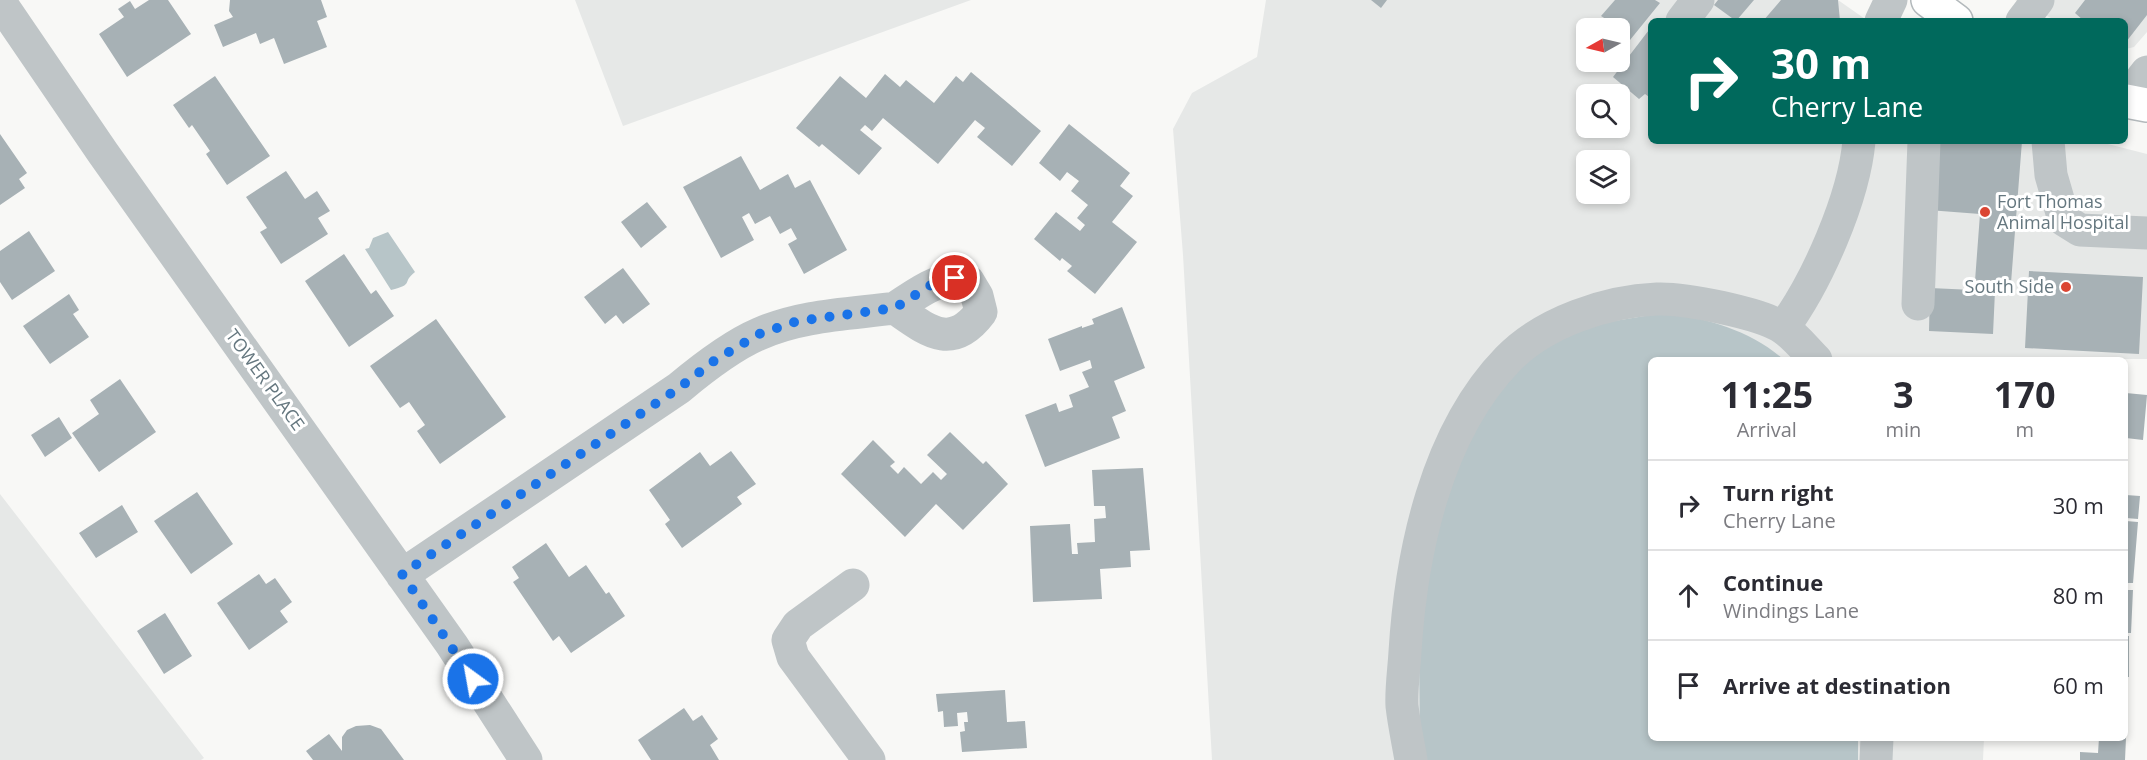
<!DOCTYPE html>
<style>
body{margin:0;font-family:"Open Sans",sans-serif;background:#f7f7f7;color:#2b2b33;height:100vh;display:flex;flex-direction:column;font-size:22px;white-space:nowrap}
*{box-sizing:border-box;margin:0}
p{font-size:20px;color:#7c7c81}
.icon{flex:none;width:33px;height:33px;fill:none;stroke:currentColor;stroke-width:2;stroke-linecap:round;stroke-linejoin:round}
.map{position:relative;flex:1;overflow:hidden}
.side{position:absolute;left:1648px;top:357px;width:480px;height:384px;display:flex;flex-direction:column;background:#fff;border-radius:9px;box-shadow:0 3px 9px #0003}
.side>*{flex:none}
.guide{position:absolute;left:1648px;top:18px;width:480px;height:126px;border-radius:9px;box-shadow:0 3px 9px #0003;background:#00695c;color:#fff;overflow:hidden}
.needle{width:39px;rotate:262deg}
.fabs{position:absolute;left:1576px;top:18px;display:grid;gap:12px}
.fabs a{display:grid;place-items:center;width:54px;height:54px;border-radius:9px;background:#fff;box-shadow:0 3px 9px #0003;font-size:30px}
.pin{position:absolute;display:grid;place-items:center;width:51px;height:51px;color:#fff;margin:-26px;border:3px solid #fff;border-radius:50%;box-shadow:0 2px 6px #0007}
.me{position:absolute;width:66px;margin:-33px;rotate:328deg;stroke-linejoin:round;filter:drop-shadow(0 0 4px #0008)}
.turn{display:flex;align-items:center;gap:21px;height:126px;padding:0 24px;font-size:27px}
.turn .icon{width:78px;height:78px;stroke-width:2.5}
.turn b{display:block;font-size:42px;line-height:51px}
.eta{display:flex;justify-content:space-evenly;align-items:center;height:102px;text-align:center}
.eta b{font-size:36px;font-weight:700;line-height:42px}
ul{padding:0;list-style:none}
li{display:flex;align-items:center;gap:18px;height:90px;padding:0 24px;border-top:2px solid #e1e1e2}
li div{flex:1}
li b{display:block;font-size:22px}
li em{font-style:normal}
.map>svg:first-child{display:block}
</style>
<div class="map">
<svg width="2147" height="760" viewBox="0 0 2147 760">
<rect width="100%" height="100%" fill="#f8f8f6"/>
<path fill="#e6e8e7" fill-rule="evenodd" d="M575,0H971L623,126Z
M1266,0H1838L1868,21H1652V141H2096L2147,154V359L1652,360V738H1984L1983,760H1212L1183,255L1173,129L1192,93L1257,57ZM1587,28H1620V62H1587ZM1587,94H1620V128H1587ZM1587,160H1620V194H1587Z
M2015,0H2147V32L2134,47L2126,49V21H2057Z
M0,494L204,758L201,760H0Z"/>
<path fill="#b7c5c8" d="M388,232L415,272C401,283 415,284 391,290L365,249L369,248L373,238Z
M1669,312C1710,320 1752,331 1784,360H1652V738H1858V760H1423L1420,749L1419,644L1438,509L1486,401L1542,346L1590,325Z"/>
<path fill="#a7b1b5" d="M149,0H168L191,34L127,77L99,34L124,17L118,9L130,1L135,9Z
M230,0H321L327,17L317,21L327,47L284,64L274,38L260,44L256,33L223,47L214,25L233,17L229,11Z
M1371,0H1387L1381,8Z
M1615,0H1655L1660,3L1630,40L1620,28L1601,16Z
M1718,0H1754L1736,21L1714,5Z
M1781,0H1838L1840,21H1763Z
M2085,0H2147V15L2126,42V21H2084L2075,13Z
M1652,26V99L1645,94L1639,99L1613,77Z
M971,72L1041,131L1012,166L977,137L985,128L975,120L938,164L883,118L872,131L865,125L860,130L882,148L859,175L822,144L819,147L796,128L840,76L866,98L885,74L900,87L906,80L934,103L956,76L963,82Z
M215,76L270,156L227,185L206,154L210,151L192,125L189,128L173,105Z
M1069,124L1130,173L1120,186L1133,196L1112,222L1137,242L1095,294L1067,271L1072,266L1062,258L1060,261L1034,239L1056,212L1080,231L1085,225L1077,218L1088,205L1071,191L1079,181L1067,172L1060,181L1039,163Z
M0,134L27,173L19,179L25,188L0,205Z
M1934,141H2022L2011,283L1975,281L1980,214L1928,210Z
M741,156L760,190L788,174L795,188L810,180L847,250L804,274L788,244L797,239L791,228L780,234L770,216L755,224L749,213L742,217L754,240L721,258L683,187Z
M286,171L305,199L317,191L330,211L318,218L328,234L281,264L260,232L267,228L246,197Z
M647,202L667,227L641,248L621,222Z
M29,231L55,271L12,300L0,282V251Z
M344,254L371,294L376,290L394,316L349,347L305,281Z
M623,268L650,304L623,324L616,315L605,324L584,297Z
M2029,271L2143,277L2139,354L2025,348Z
M1930,288L1995,291L1993,334L1929,331Z
M69,294L79,310L73,314L89,337L50,364L23,326Z
M1122,307L1145,368L1114,381L1126,411L1112,417L1120,438L1045,467L1025,415L1056,403L1059,412L1073,407L1069,395L1089,387L1082,372L1092,368L1090,360L1060,371L1048,339L1082,326V328L1094,324L1092,319Z
M436,319L506,417L440,464L417,431L425,425L409,402L400,408L370,366Z
M120,379L156,432L99,472L72,433L99,414L90,400Z
M2126,393L2147,395L2143,440L2126,438Z
M59,417L72,438L45,457L31,435Z
M950,432L983,464L986,461L1008,484L963,530L936,504L905,537L841,474L873,440L895,462L890,466L898,474L904,467L921,484L933,472L941,480L947,474L927,455Z
M731,451L756,484L737,497L742,504L682,548L665,524L670,520L649,490L700,452L710,466Z
M1143,468L1150,550L1130,551L1131,567L1100,569L1102,599L1033,602L1030,526L1070,524L1072,554H1078L1077,543L1095,542L1094,519L1106,518L1105,506H1094L1092,470Z
M197,492L233,544L191,574L154,521Z
M2126,495L2140,496L2138,519L2126,518Z
M122,505L138,532L96,558L79,533Z
M2126,521L2138,522L2133,583H2126Z
M546,543L569,577L586,565L606,594L609,592L625,616L571,653L559,636L553,641L513,582L519,578L512,567Z
M259,574L266,584L275,578L292,602L280,611L288,622L249,650L217,603Z
M2126,590H2133L2131,633H2126Z
M165,613L192,656L164,674L137,631Z
M2126,636H2129V677H2126Z
M1005,690L1007,722L1025,721L1027,748L962,752L960,732L965,731L964,722H968L967,712L957,713L958,726L944,727L943,711L938,712L936,694Z
M684,708L693,721L702,715L718,739L710,745L719,760H651L638,740Z
M370,725L381,729L404,760H313L306,751L329,734L342,751V737L347,730L356,726Z
M2099,738H2126L2125,760H2080V752L2098,753Z"/>
<g fill="none" stroke-linecap="round" stroke-linejoin="round">
<g stroke="#b3b9bc" stroke-width="36">
<path id="major" d="M1928,0L1956,21
M2126,101L2147,105"/>
</g>
<path stroke="#bfc5c7" stroke-width="33" d="M0,2L103,153L452,645L526,760
M1682,21L1698,0
M1881,21L1891,0
M2022,21L2038,0
M2126,99L2147,72
M2048,141L2051,175L2064,220L2080,230L2147,233
M1918,304L1924,141
M1783,328C1817,282 1854,198 1859,141
M402,575L679,388C703,368 731,346 759,334C801,315 850,314 895,308C927,330 951,352 981,312L977,296L968,281C940,274 917,294 895,308
M853,585L798,625L788,640L793,657L869,760
M1411,760C1408,742 1404,724 1402,706C1401,689 1404,670 1405,652C1411,553 1436,433 1508,359C1544,322 1607,301 1657,299C1684,298 1761,313 1783,328C1795,336 1806,350 1816,360
M1876,760L1877,738"/>
<use href="#major" stroke="#fff" stroke-width="33"/>
</g>
<g fill="none" stroke-linecap="round" stroke-linejoin="round">
<path stroke="#1a73e8" stroke-width="10" stroke-dasharray="0 18" d="M473,679L402,574L679,388L714,361L759,334L798,321L895,308L931,285L955,278"/>
</g>
<g fill="#db4633" stroke="#fff" stroke-width="2">
<circle cx="1985" cy="212" r="6"/>
<circle cx="2066" cy="287" r="6"/>
</g>
<g text-anchor="middle" stroke-width="6" stroke-linejoin="round" paint-order="stroke">
<g font-size="18" fill="#65777f" stroke="#fff" text-anchor="start">
<text x="1997" y="208">Fort Thomas<tspan x="1997" dy="21">Animal Hospital</tspan></text>
<text x="2054" y="293" text-anchor="end">South Side</text>
</g>
<g font-size="18" fill="#65777f" stroke="#fff">
<text transform="translate(265 380) rotate(54)" y="6">TOWER PLACE</text>
</g>
</g>
</svg>
<div class="fabs">
<a><svg class="needle" viewBox="-14 -14 28 28"><path d="M0-13l5 13h-10z" fill="#e53935"/><path d="M0 13l5-13h-10z" fill="#7c7c81"/></svg></a>
<a><svg class="icon" aria-label="search" viewBox="0 0 24 24"><circle cx="10" cy="10" r="6"/><path d="M15 15l6 6"/></svg></a>
<a><svg class="icon" aria-label="layers" viewBox="0 0 24 24"><path d="M12 4l9 5-9 5-9-5zM3 14l9 5 9-5"/></svg></a>
</div>
<div class="pin" style="left:955px;top:278px;background:#d93025"><svg class="icon" aria-label="arrive" viewBox="0 0 24 24"><path d="M6 21V4h12l-3 4 3 4H6"/></svg></div>
<svg class="me" style="left:473px;top:679px" viewBox="-20 -20 40 40"><circle r="17" fill="#1a73e8" stroke="#fff" stroke-width="3"/><path d="M0-11L8 9 0 5-8 9z" fill="#fff"/></svg>
<div class="guide">
<div class="turn"><svg class="icon" aria-label="right" viewBox="0 0 24 24"><path d="M7 20v-9h11M14 6l5 5-5 5"/></svg><div><b>30 m</b>Cherry Lane</div></div>
</div>
<section class="side">
<div class="eta">
<div><b>11:25</b><p>Arrival</p></div>
<div><b>3</b><p>min</p></div>
<div><b>170</b><p>m</p></div>
</div>
<ul>
<li><svg class="icon" aria-label="right" viewBox="0 0 24 24"><path d="M7 20v-9h11M14 6l5 5-5 5"/></svg><div><b>Turn right</b><p>Cherry Lane</p></div><em>30 m</em></li>
<li><svg class="icon" aria-label="ahead" viewBox="0 0 24 24"><path d="M12 20V5M6 11l6-6 6 6"/></svg><div><b>Continue</b><p>Windings Lane</p></div><em>80 m</em></li>
<li><svg class="icon" aria-label="arrive" viewBox="0 0 24 24"><path d="M6 21V4h12l-3 4 3 4H6"/></svg><div><b>Arrive at destination</b></div><em>60 m</em></li>
</ul>
</section>
</div>
